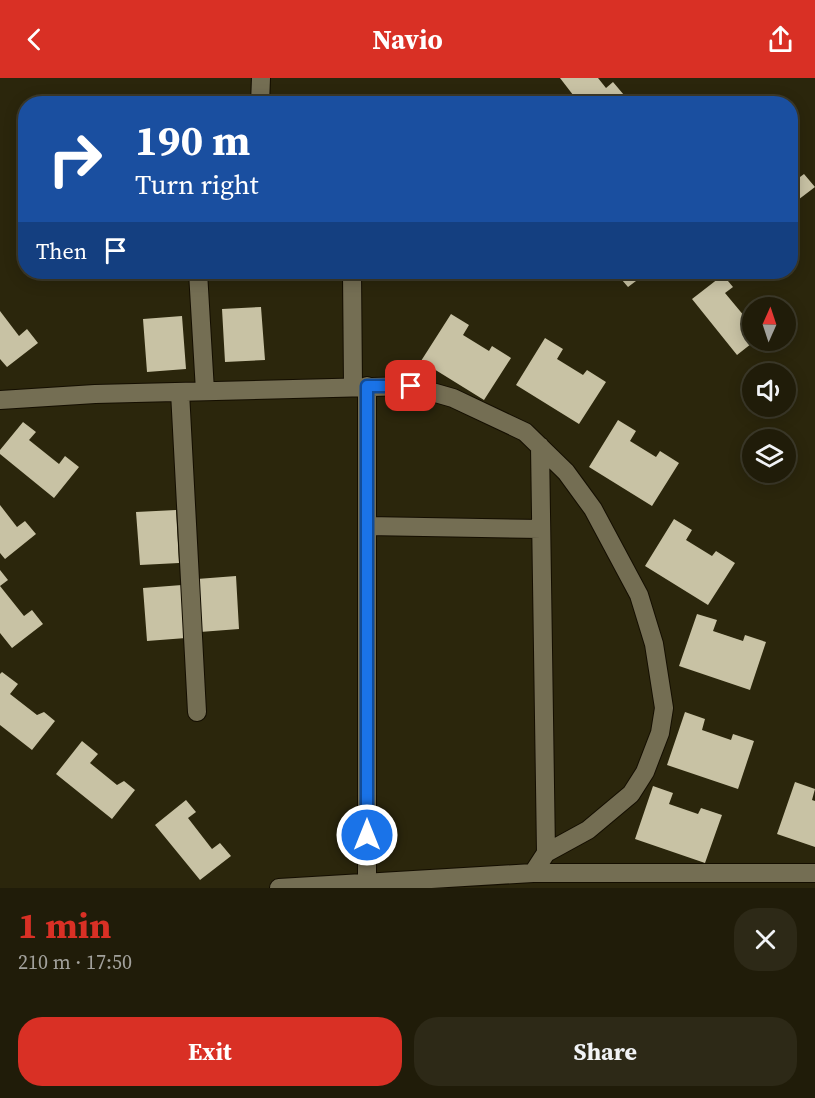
<!DOCTYPE html>
<meta charset="utf-8">
<style>
body{margin:0;font-family:"Source Serif 4",serif;background:#2d2917;color:#f1f3f6;height:100vh;display:flex;flex-direction:column;font-size:22px;white-space:nowrap}
*{box-sizing:border-box;margin:0}
p{font-size:20px;color:#a2a19c}
.icon{flex:none;width:33px;height:33px;fill:none;stroke:currentColor;stroke-width:2;stroke-linecap:round;stroke-linejoin:round}
.map{position:relative;height:810px;overflow:hidden}
.drawer{display:flex;flex-direction:column;background:#201c09;flex:1}
.drawer>*{flex:none}
.top-card{position:absolute;left:18px;top:18px;width:780px;height:183px;border-radius:24px;box-shadow:0 3px 15px #0003,0 0 0 2px #3d3a2a;background:#1a4fa0;color:#fff;overflow:hidden}
.needle{width:39px;rotate:3deg}
.fabs{position:absolute;left:742px;top:219px;display:grid;gap:12px}
.fabs a{display:grid;place-items:center;width:54px;height:54px;border-radius:50%;background:#201c09;box-shadow:0 3px 15px #0003,0 0 0 2px #3d3a2a;font-size:30px}
.pin{position:absolute;display:grid;place-items:center;width:51px;height:51px;color:#fff;margin:-26px;border-radius:12px;box-shadow:0 3px 9px #0006}
.me{position:absolute;width:66px;margin:-33px;rotate:0deg;stroke-linejoin:round;filter:drop-shadow(0 0 4px #0008)}
.turn{display:flex;align-items:center;gap:21px;height:126px;padding:0 18px;font-size:27px}
.turn .icon{width:78px;height:78px;stroke-width:2.5}
.turn b{display:block;font-size:42px;line-height:51px}
.then{display:flex;align-items:center;height:57px;padding:0 18px;background:#0003;gap:12px;font-size:22px}
.round{display:grid;place-items:center;flex:none;width:63px;height:63px;border-radius:24px;background:#2d2917}
.overview{display:flex;align-items:center;justify-content:space-between;height:102px;padding:0 18px}
h1{font-size:36px;font-weight:700;line-height:45px;color:#d93025}
.primary-button{display:flex;gap:12px;margin-top:auto;padding:12px 18px}
.primary-button a{flex:1;height:69px;border-radius:24px;background:#d93025;color:#fff;font-size:24px;font-weight:700;line-height:69px;text-align:center}
.primary-button a+a{background:#2d2917;color:#f1f3f6}
header{display:flex;justify-content:space-between;align-items:center;height:78px;padding:0 18px;background:#d93025;color:#fff;font-size:27px;font-weight:700}
.map>svg:first-child{display:block}
</style>
<header><svg class="icon" aria-label="back" viewBox="0 0 24 24"><path d="M15 5l-7 7 7 7"/></svg>Navio<svg class="icon" aria-label="share" viewBox="0 0 24 24"><path d="M12 15V3M7 8l5-5 5 5M5 13v7h14v-7"/></svg></header>
<div class="map">
<svg width="815" height="810" viewBox="0 0 815 810">
<rect width="100%" height="100%" fill="#2b260c"/>
<path fill="#c8c2a4" d="M560,0H598L606,10L613,4L624,17L613,26H580Z
M790,95L796,102L804,96L815,109L790,128Z
M615,194H648L628,209Z
M723,197L733,209L725,215L750,245L753,243V262H756L737,277L692,221Z
M261,229L265,282L225,284L222,231Z
M0,233L19,258L27,251L38,265L7,289L0,281Z
M451,236L469,247L463,257L489,273L492,268L511,280L484,322L421,283Z
M182,238L186,291L147,294L143,241Z
M545,260L563,271L557,281L583,297L587,292L606,304L579,346L516,307Z
M618,342L636,353L630,363L656,379L660,373L679,385L652,428L589,389Z
M23,344L36,354L29,362L59,386L65,378L79,389L54,420L0,376V372Z
M0,427L17,449L25,443L36,456L5,481L0,475Z
M176,432L179,485L140,487L136,434Z
M674,441L692,452L686,462L712,478L716,473L735,485L708,527L645,488Z
M0,492L8,502L0,508L24,538L32,532L43,546L12,570L0,555Z
M236,498L239,551L200,554L197,501Z
M182,507L186,560L147,563L143,510Z
M697,536L717,542L713,553L743,563L745,557L766,564L750,612L679,588Z
M2,594L18,606L10,616L37,637L44,634L55,643L32,672L0,647V596Z
M685,634L705,641L702,652L731,662L733,656L754,663L738,711L667,687Z
M82,663L98,676L90,685L117,707L124,703L135,712L112,741L56,696Z
M795,704L815,711L812,722L815,723V769L777,756Z
M653,708L673,715L669,726L698,736L701,730L722,737L705,785L635,761Z
M186,722L196,734L188,740L212,771L220,765L231,778L200,802L155,747Z"/>
<g fill="none" stroke-linecap="round" stroke-linejoin="round">
<g stroke="#140e00" stroke-width="20">
<path id="minor" d="M260,26L261,0
M198,194L205,313
M352,194L353,308
M180,314L197,634
M0,322L95,316L411,308L453,320L525,354L566,394L593,431L639,517L654,566L664,630L660,655L645,694L631,716L588,752L546,775L533,795
M540,368L546,775
M367,448L541,451
M367,804V308
M279,810L533,795H815"/>
</g>
<use href="#minor" stroke="#746e53" stroke-width="18"/>
</g>
<g fill="none" stroke-linecap="round" stroke-linejoin="round">
<g stroke="#114b97" stroke-width="15">
<path id="route" d="M367,757V308H411"/>
</g>
<use href="#route" stroke="#1a73e8" stroke-width="10"/>
</g>
</svg>
<div class="fabs">
<a><svg class="needle" viewBox="-14 -14 28 28"><path d="M0-13l5 13h-10z" fill="#e53935"/><path d="M0 13l5-13h-10z" fill="#a2a19c"/></svg></a>
<a><svg class="icon" aria-label="sound" viewBox="0 0 24 24"><path d="M4 9h4l5-4v14l-5-4H4zM17 9q2 3 0 6"/></svg></a>
<a><svg class="icon" aria-label="layers" viewBox="0 0 24 24"><path d="M12 4l9 5-9 5-9-5zM3 14l9 5 9-5"/></svg></a>
</div>
<div class="pin" style="left:411px;top:308px;background:#d93025"><svg class="icon" aria-label="arrive" viewBox="0 0 24 24"><path d="M6 21V4h12l-3 4 3 4H6"/></svg></div>
<svg class="me" style="left:367px;top:757px" viewBox="-20 -20 40 40"><circle r="17" fill="#1a73e8" stroke="#fff" stroke-width="3"/><path d="M0-11L8 9 0 5-8 9z" fill="#fff"/></svg>
<div class="top-card">
<div class="turn"><svg class="icon" aria-label="right" viewBox="0 0 24 24"><path d="M7 20v-9h11M14 6l5 5-5 5"/></svg><div><b>190 m</b>Turn right</div></div>
<div class="then">Then<svg class="icon" aria-label="arrive" viewBox="0 0 24 24"><path d="M6 21V4h12l-3 4 3 4H6"/></svg></div>
</div>
</div>
<section class="drawer">
<div class="overview"><div><h1>1 min</h1><p>210 m · 17:50</p></div><a class="round"><svg class="icon" aria-label="close" viewBox="0 0 24 24"><path d="M6 6l12 12M18 6L6 18"/></svg></a></div>
<div class="primary-button"><a>Exit</a><a>Share</a></div>
</section>
